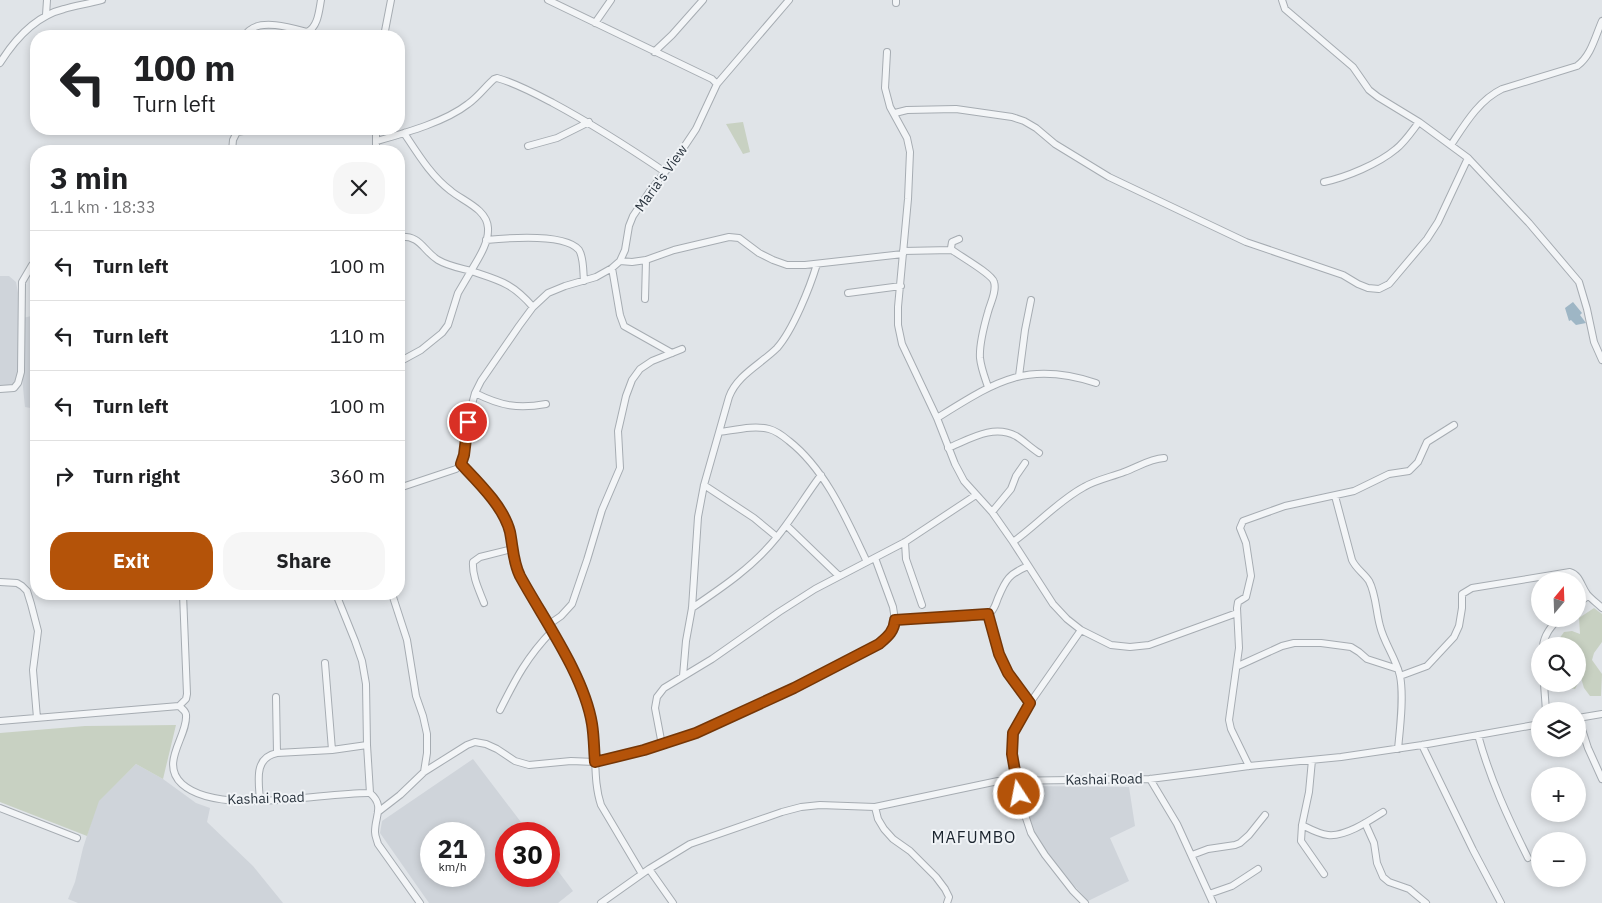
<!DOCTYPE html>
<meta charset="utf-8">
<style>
body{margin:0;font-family:"IBM Plex Sans",sans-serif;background:#f6f6f6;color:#202124;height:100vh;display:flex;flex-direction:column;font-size:19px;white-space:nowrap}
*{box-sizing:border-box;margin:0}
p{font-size:16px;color:#757577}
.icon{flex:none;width:28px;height:28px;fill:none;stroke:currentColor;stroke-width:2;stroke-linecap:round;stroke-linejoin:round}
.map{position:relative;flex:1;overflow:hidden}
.side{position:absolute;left:30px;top:145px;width:375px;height:455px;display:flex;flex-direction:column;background:#fff;border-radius:20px;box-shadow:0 2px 8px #0003}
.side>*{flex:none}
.guide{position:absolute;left:30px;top:30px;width:375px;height:105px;border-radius:20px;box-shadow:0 2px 8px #0003;background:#fff;color:#202124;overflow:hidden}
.needle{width:32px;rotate:19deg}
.buttons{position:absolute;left:1531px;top:572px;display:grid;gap:10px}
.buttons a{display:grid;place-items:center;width:55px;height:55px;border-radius:50%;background:#fff;box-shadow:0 2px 8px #0003;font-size:25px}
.speed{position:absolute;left:420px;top:822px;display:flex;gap:10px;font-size:25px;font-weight:700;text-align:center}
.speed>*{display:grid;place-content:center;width:65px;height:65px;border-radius:50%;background:#fff;box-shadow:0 2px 8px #0003;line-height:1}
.speed small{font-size:12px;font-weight:400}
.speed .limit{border:8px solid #d22;background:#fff;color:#111}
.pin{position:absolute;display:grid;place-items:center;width:42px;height:42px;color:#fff;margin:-21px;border:2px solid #fff;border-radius:50%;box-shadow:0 1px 5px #0007}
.me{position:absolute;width:55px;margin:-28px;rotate:349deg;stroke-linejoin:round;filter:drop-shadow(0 0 4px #0008)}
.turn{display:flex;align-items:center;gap:18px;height:105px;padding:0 20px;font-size:22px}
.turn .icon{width:65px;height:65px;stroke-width:2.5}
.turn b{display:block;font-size:35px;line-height:42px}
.round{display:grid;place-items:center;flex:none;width:52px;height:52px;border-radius:20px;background:#f6f6f6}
.summary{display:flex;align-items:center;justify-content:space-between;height:85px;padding:0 20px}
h1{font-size:30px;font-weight:700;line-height:38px}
.primary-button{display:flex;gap:10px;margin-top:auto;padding:10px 20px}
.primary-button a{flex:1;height:58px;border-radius:20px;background:#b45309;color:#fff;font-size:20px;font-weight:700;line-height:58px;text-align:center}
.primary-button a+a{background:#f6f6f6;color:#202124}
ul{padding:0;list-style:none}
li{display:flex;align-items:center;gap:15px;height:70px;padding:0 20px;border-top:1px solid #e0e0e0}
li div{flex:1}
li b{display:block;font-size:19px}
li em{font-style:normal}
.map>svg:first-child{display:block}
</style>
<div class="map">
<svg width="1602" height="903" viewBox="0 0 1602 903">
<rect width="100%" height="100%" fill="#e0e4e8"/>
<path fill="#cfd4da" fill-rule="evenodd" d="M0,276H9L16,282L18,293V319L36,315V409L25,407L19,348L18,382L13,387H0Z
M473,759L530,834H506V876H549V859L573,891L558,903H429L380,833L382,821ZM431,834H474V876H431Z
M136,764L163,779L196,803L210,808L207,822L253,866L283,903H78L68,899L75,882L83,848L98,801Z
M1024,786L1129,787L1135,826L1110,838L1129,881L1088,901L1049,858L1031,833Z"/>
<path fill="#c8d1c2" d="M743,122L750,152L743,154L726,124Z
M1594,608L1602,614V642L1594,653L1592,660L1602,674L1601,696H1590L1584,688L1581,678L1575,689L1559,686V684H1578V646H1554L1564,632L1572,631L1580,634L1579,618Z
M176,725L163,779L136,764L99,801L87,836L0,802V733L85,726Z"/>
<path fill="#9eb6c5" d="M1573,302L1582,313L1580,315L1586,323L1576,325L1571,320L1569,321L1565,308Z"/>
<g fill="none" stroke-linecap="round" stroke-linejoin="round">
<g stroke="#a6acb2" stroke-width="8">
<path id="minor" d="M548,0L712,79L717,84
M1282,0L1285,9L1353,67L1369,90L1378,97L1419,122L1468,158L1529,223L1579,282L1587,309L1594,342L1602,360
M896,3V0
M46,15L47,0
M595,23L611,0
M245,36C246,34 248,31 250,30C263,19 292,28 307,32C318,27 319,11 321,0
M384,36L391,0
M654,52L672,35L703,0
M887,52L885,88L890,107L907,138L910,152L908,199L898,307V325L902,344L937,418L955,464L964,481L992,512L1013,542L1053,604L1067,619L1081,630L1111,645L1130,647L1149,645L1237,613
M0,63C15,39 35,16 64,9C76,5 89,4 102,0
M895,113L907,110L956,109L1012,117L1024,121L1036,128L1055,144L1109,177L1246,242L1343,275L1358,284L1368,288L1379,289L1389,284L1427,239L1438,222L1468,158
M377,141C405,133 445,122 468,104C478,97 485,87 494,79L497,78C516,83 536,94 553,103C592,124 628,147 665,172
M1451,145C1465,124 1479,100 1502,89L1577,66C1591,56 1595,37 1602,21
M528,146L557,138L589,122
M232,151L233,140L237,132L255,129
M376,151V129
M1324,182C1347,177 1378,164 1396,149C1405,142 1412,131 1419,122
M399,237C421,235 422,250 438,260C448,266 460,268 471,271C478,259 489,243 488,228C487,209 463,201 451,191C431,176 418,154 404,133
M959,239L952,242L951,248L952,250C960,256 992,274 994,282C997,291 990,304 988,312C984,326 979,344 980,358C981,368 985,378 988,387
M486,240C507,238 565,233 579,250C584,258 583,272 584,281
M903,251L952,250
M620,261L632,262L646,260L674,250L729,237L739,238L759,253L773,260L787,265H805L903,254
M612,268L620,315L624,326L672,353
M848,293L901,286
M645,299L646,260
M399,362L421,350L442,333L448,325L458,293L471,271C501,281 512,283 533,307
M1019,376L1025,330L1031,300
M0,389L14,388L18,383L21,372L22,282L32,265L36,261
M475,393C501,406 518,409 546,404
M937,418C995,382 1026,360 1096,383
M720,432C735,430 754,425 769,429C777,431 783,436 789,441C826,470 847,520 867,562
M948,448C970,439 993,424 1016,436C1024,441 1031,448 1039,453
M461,464C479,483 503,505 509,531C513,546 513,561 520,575C544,624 579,668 591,722C598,749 592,778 601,805L642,874
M704,485L754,518L777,537
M399,488L456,469L461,464L464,455L471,408L475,393L481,381L519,326L533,307L548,293L565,286L596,277L612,268L620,261L625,250L629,226L633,216L650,191L680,153L696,129L717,84L789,0
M1335,496L1352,560C1356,569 1364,573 1369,581C1376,594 1376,612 1380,626C1384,643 1396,658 1400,676C1404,696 1400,728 1398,749
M992,512L1011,489L1016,476L1025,463
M786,525L839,576
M905,542L906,559L922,605
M1013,542C1037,525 1058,501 1084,487C1096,480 1111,477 1124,472C1138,467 1149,459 1164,458
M0,582L17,583L22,586L27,591L31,604L38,631L33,670L37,718
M336,594L355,641L362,661L366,684L367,745L370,793
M392,594L407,640L416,696L423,716L427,734V753L424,772
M484,603C479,590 472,576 473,562L480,557L512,549
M1578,603L1588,596
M692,608C723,587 754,566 777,537C793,517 806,495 821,475
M988,614L999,654L1008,673L1030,703
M895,620C910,620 982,620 991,612C995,608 996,603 998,598C1006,579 1009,574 1028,566
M548,625L561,616L572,604L587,560L602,510L620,468L618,431L626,396L632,380L640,369L652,361L682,349
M1081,630L1030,703L1013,733L1012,743L1017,781L1022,806L1031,833L1045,855L1073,891L1085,903
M1543,646C1544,635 1551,627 1558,619
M325,663L332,750
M1238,666L1282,646L1294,643H1321L1351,647L1359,652L1367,659L1398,669
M683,676L686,641L692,608L698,517L704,485L729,397C737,375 761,364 777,348C793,330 810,287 817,264
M1400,676L1427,666L1454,637L1459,626L1462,608V594L1472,588L1570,572C1580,575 1581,586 1587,594C1591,599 1597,603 1602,608
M1544,684L1546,711
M276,697L277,753
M179,706L186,699L187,694L183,594
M500,710C516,678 527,657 552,631
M1578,717L1588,748L1602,779
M1578,718L1602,714
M0,721L179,706C182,709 186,711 186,715C188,736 159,763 182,784C219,817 322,792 370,793C385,806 375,815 375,832C375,836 377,840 378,844L420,903
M1478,735C1490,779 1508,818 1528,858
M662,745L655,708L657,697L664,688L712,659L779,612L815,589L905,542L976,495
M1422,745L1473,850L1501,903
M1312,760L1309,792L1302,825L1301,841L1324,874
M1249,766L1231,729L1229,720L1239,648L1237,608L1238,602L1246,597L1251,576L1246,543L1240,528L1243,521L1285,506L1354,491L1389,474L1409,471L1418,462L1427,442L1454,425
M1150,779L1177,824L1213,903
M260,801C259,782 253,758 277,753L332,750L367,745
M875,807L878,819L884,829L893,839L910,851L936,877L945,889L949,897L947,903
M0,808L77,838
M378,812L400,795L424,772L467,745L475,742L486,744L497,749L515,761L529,765L571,761L595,762L644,750L696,733L769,700L823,673L879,644L889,636L894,628L895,620L893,607L875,558
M1365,823L1374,843L1377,863L1383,877L1389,882L1409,889L1426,903
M1302,825C1310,829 1319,834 1328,835C1345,837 1369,821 1383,812
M1192,855L1208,849L1235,845L1240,843L1249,835L1265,815
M649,869L673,903
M1209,894L1232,886L1258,869
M601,903L649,869L690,844L782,812L801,807L820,805L875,807L998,781L1150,779L1205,772L1249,766L1341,757L1422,745L1540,724"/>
</g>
<use href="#minor" stroke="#f3f5f7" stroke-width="6"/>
</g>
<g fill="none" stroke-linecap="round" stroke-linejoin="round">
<g stroke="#753606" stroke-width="12">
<path id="route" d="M468,422L464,455L461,464C478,482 504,507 510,532C513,547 513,562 520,576C544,620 584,675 592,724C594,736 594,750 595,762L644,750L696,733L794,688L879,644C887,637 894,632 895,620L988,614L999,654L1008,673L1030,703L1013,733L1012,754L1019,794"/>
</g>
<use href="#route" stroke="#b45309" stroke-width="9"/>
</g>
<g text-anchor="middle" stroke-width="4" stroke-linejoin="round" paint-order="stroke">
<g font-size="14" fill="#2a343e" stroke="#f0f3f6">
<text transform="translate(661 178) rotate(-54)" y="5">Maria's View</text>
<text transform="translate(1104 779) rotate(-1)" y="5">Kashai Road</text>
<text transform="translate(266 798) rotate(-2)" y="5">Kashai Road</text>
</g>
<g font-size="16" letter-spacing="1" fill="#1c252f" stroke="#f0f3f6">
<text x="974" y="843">MAFUMBO</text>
</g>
</g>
</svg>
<div class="buttons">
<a><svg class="needle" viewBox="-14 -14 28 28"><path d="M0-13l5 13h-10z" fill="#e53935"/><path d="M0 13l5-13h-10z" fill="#757577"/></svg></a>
<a><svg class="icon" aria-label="search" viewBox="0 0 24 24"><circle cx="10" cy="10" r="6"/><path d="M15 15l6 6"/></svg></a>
<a><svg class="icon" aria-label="layers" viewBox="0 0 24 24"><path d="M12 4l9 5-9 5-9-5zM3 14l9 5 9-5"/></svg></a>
<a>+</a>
<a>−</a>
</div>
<div class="speed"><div>21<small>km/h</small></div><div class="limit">30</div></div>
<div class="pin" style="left:468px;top:422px;background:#d93025"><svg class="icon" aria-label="arrive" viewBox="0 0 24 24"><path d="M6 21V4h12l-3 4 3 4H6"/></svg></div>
<svg class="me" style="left:1019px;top:794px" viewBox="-20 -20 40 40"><circle r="17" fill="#b45309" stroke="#fff" stroke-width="3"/><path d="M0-11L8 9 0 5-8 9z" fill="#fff"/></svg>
<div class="guide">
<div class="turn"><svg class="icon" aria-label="left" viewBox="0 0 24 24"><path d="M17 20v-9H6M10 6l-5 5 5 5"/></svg><div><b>100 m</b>Turn left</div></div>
</div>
<section class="side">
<div class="summary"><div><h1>3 min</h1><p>1.1 km · 18:33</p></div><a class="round"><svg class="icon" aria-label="close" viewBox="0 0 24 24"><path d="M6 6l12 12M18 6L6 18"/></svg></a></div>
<ul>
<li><svg class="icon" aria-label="left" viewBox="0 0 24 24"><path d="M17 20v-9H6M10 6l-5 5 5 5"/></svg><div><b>Turn left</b></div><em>100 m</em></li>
<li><svg class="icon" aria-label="left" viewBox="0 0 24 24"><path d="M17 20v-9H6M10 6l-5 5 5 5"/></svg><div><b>Turn left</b></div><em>110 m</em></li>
<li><svg class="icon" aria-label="left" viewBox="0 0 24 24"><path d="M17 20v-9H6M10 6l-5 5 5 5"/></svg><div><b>Turn left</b></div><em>100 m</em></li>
<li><svg class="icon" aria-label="right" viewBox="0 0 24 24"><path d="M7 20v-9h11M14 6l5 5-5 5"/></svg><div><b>Turn right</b></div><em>360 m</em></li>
</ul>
<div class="primary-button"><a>Exit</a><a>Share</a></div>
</section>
</div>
